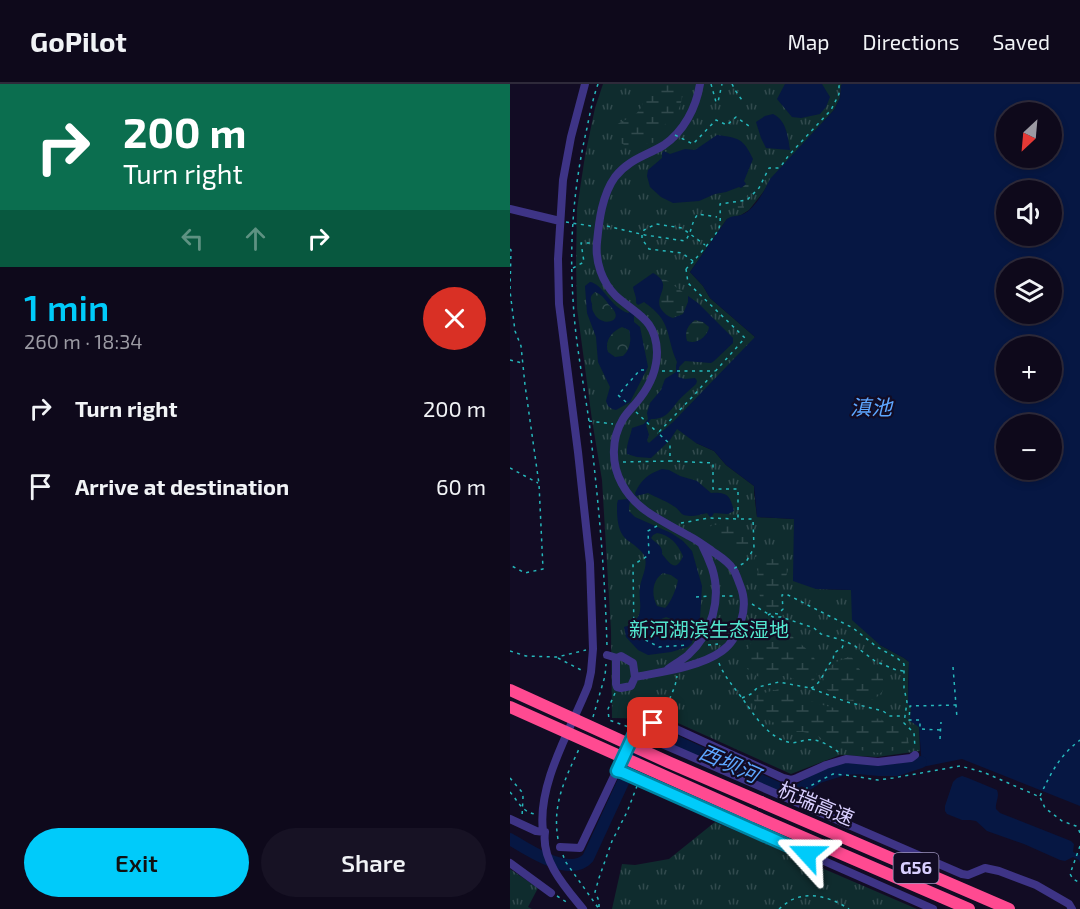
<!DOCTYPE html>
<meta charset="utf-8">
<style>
body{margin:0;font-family:"Exo 2","Noto Sans SC",sans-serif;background:#171224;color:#f1f3f6;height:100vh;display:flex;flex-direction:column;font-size:22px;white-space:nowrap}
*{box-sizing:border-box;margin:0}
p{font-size:20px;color:#9b9aa3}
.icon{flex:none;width:33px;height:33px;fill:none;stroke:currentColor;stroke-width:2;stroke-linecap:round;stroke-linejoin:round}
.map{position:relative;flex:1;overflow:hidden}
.side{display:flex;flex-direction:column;background:#0e091b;width:510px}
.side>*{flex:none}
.hud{background:#0b6e4f;color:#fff;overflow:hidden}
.needle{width:39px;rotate:206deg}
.buttons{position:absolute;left:486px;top:18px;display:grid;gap:12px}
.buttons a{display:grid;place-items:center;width:66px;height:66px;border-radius:50%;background:#0e091b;box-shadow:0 3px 9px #0003,0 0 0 2px #2e2a3a;font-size:30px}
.pin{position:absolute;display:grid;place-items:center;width:51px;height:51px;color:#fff;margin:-26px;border-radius:12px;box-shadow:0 3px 9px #0006}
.me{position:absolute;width:66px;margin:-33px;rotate:294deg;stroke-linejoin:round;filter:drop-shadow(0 0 4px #0008)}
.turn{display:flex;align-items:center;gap:21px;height:126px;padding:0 24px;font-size:27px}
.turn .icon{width:78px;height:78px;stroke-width:2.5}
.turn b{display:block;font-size:42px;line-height:51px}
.lanes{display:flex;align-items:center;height:57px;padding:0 24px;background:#0003;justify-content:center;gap:30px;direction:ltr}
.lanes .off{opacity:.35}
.round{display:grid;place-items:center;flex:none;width:63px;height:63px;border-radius:32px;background:#171224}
.summary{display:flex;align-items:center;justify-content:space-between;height:102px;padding:0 24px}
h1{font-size:36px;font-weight:600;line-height:45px;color:#00cbfa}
.cta{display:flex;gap:12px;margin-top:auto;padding:12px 24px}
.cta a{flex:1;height:69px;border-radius:36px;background:#00cbfa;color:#111;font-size:24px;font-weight:600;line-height:69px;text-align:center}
.cta a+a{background:#171224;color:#f1f3f6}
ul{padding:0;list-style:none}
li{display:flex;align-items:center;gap:18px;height:78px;padding:0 24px}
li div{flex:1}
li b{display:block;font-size:22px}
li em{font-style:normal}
header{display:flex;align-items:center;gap:36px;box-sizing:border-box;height:84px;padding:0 30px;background:#0e091b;border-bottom:2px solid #2e2a3a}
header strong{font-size:28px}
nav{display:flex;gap:33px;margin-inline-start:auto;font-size:21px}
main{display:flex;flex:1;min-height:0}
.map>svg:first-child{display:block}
</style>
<header>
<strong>GoPilot</strong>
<nav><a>Map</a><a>Directions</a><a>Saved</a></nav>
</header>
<main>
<section class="side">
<div class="hud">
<div class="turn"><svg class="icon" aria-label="right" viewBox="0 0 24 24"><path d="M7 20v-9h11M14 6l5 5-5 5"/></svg><div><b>200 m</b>Turn right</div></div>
<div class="lanes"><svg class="icon off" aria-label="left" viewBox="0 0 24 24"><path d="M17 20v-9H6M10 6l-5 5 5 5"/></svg><svg class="icon off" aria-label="ahead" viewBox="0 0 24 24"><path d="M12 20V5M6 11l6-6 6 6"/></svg><svg class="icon" aria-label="right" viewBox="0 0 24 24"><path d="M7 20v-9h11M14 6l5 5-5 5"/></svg></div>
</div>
<div class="summary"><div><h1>1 min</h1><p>260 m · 18:34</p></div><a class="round" style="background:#d93025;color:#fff"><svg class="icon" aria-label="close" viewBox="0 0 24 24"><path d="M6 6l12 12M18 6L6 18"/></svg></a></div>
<ul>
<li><svg class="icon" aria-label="right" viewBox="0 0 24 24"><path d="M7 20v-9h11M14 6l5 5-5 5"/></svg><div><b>Turn right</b></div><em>200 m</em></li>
<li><svg class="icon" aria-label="arrive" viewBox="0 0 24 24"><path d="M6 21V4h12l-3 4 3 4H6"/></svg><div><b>Arrive at destination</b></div><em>60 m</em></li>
</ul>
<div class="cta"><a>Exit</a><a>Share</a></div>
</section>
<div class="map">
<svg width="570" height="825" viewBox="0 0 570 825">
<defs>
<pattern id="grass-tufts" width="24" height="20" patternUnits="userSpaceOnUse" patternTransform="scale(1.5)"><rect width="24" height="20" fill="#0f2c2e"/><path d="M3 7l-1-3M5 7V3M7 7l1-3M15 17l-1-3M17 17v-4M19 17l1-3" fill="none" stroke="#314a4d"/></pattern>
<pattern id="forest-crowns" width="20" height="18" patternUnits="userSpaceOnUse" patternTransform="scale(1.5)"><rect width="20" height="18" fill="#0f2c2e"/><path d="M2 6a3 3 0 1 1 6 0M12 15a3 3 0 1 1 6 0" fill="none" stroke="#314a4d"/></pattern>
<pattern id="wetland-marsh" width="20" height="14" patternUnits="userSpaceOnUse" patternTransform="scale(1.5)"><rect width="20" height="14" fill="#0f2c2e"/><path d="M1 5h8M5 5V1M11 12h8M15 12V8" fill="none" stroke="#314a4d"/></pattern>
</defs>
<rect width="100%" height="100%" fill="#120c24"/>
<path fill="url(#grass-tufts)" d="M93,0H332L331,2L330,14L324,26L261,95L254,107L239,126L231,131L217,135L180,188L193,202L200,214L245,253L186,359L204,367L216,381L244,402V409L247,433L284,435L306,505L342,506L370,561L394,574L399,578L398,601L399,621H401L409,643L410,667L367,673L330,671L281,690L159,635L102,634L101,547L92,396L82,336L67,224L66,178L67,125L75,72L85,24Z
M205,738L407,825H102L112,780L125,781L159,775Z
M0,785L28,804L18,823L22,825H0Z"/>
<path fill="url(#forest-crowns)" d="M85,208C93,210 94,215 99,221C100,221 105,227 105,228C110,240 92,241 86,233C82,228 82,220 80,214Z
M112,243L119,246C122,255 120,266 113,272L105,273L98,268C94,257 102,247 112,243Z"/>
<path fill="url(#wetland-marsh)" d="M136,0H174C173,10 172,20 167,28C159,42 151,36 150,56L145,59C127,57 122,72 105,53L106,41C112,37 118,35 124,31C135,24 134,13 136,0Z
M252,93C245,104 232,111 234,124L228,125C226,104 233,100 252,93Z
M149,193L158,197L178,212V218L173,230C163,235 151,234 149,220C148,215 152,209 154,205Z
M185,236L193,238L199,243C197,254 186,261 177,257C174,248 178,242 185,236Z
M221,440L237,447L239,467L236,472C226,469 223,462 212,459L208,453L199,447V444L202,441Z
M245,473C259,475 268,473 278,485C276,498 270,497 268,506L272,513L271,523C265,528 254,524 250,518C251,507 244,498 248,488L244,477Z
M257,539L266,547H273L282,552L303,571L308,584C302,615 288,592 273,592C265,592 271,593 264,594C248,596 230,587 235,569C236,564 240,561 243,557C248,551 250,544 257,539Z
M341,572L352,589C356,588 362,587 366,587C370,588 370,590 372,593C375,600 375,605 370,610C356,626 324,615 312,601C314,582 325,578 341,572Z
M269,605L309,620L378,638L388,637L391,648L398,654L399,664L368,669L320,661L307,651L293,648H281L257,635L247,626L243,612Z"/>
<path fill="#061743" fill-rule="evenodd" d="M275,0H312L320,13L316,23L310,30L291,34L282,33L267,15Z
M332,0H570V722L452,675L412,683L409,643L400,637L401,621H398L399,578L394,574L370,561L342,536L341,506L306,505L283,497L284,435L247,433L244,402L216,381L204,367L186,359L167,345L160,356L141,374L127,373L117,370C116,360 120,354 122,344L134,340L138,335L137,329L140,319L151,306L155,295L166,288V282L167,278C155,251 163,238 134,218L128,221L126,219C127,213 124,209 123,203L143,189C165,201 143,212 151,225C155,230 157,232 163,234L173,230L178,218V212L188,219L223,254V259L204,277L201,279L175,277L169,283L168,293L175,295L185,294L187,297L186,300C180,306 173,311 168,317C159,328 156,335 141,335L136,341L139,351L137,357L139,359L163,338L245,253L200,214L193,202L180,188L217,135C223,131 225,133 231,131C244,127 255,106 260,95L324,26L330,14L331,2ZM542,28V74H496V28ZM542,106V152H496V106ZM496,184H542V230H496ZM185,236L193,238L199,243C198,253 186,261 177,257C174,248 178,241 185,236ZM542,262V308H496V262ZM542,340V386H496V340Z
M263,30C276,36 278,52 280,66L256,64L251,54L246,38L255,32Z
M207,51C229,54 233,54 243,75L234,97L236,100L231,104L229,103L216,108L205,110L189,117L163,119L151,113L140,103L137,92L138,86L152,74V69L154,67L160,70L175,65L185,66Z
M80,198C93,200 100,223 118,229L122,227L124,228V238L130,243L138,283L120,318L106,326L102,325L98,322L96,317L100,303L88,278L86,253L77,229L75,202ZM85,208C94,211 96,218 102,224C115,238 91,244 84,229C82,227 82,223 82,220C80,214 80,212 85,208ZM112,243L119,246C122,255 120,266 113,272L105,273L98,268C94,257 102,247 112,243Z
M152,385L159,386L170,392L187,397L201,409C218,408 220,412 224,427L218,430L204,429L202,432L200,433L197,429C189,431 179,434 172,430C170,428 167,424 165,423C157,417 147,414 138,409L126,412L125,409C131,396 138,390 152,385Z
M118,415L120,417L119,423V427L125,433L161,449L173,457L182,467L192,502L190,534L184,547L182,559L178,563L161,568L138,571L128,566L116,553L114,543C118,542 124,540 126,536C134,526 128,514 130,503C131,494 139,481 134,471C131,466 124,461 120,458C107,450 107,434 107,420L108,416ZM147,449C160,451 168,460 173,472C166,489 160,480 152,470C153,461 146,460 141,454L143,451ZM153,489L161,491L168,496C167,503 161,519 155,524L147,522C141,511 142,496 153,489ZM156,533L164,536L173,543L174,550L166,556C156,555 149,546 149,536Z
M452,692L458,694L487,706C490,713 485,718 486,725L490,729L561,757L564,760L563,768L570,771V779L569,776L563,773L555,777L550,776L514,760L477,747L466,737L460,736H452L437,730L435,727V722L443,698L447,694Z"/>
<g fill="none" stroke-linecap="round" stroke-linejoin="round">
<path stroke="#061743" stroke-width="12" d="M0,755C18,766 60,794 78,774L133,655L139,650L148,649L272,706L281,708L289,706L309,693L335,685L348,684L369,686H387L411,678"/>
<path stroke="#26b8bc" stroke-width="1.5" stroke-dasharray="3 4.5" stroke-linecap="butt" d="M88,0C83,14 80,29 77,44C64,100 59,158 63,215C65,256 73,296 79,337C88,412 95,487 97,563
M201,0L206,18H208L212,0
M222,0L225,6L234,19
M56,138L81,142
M97,142L135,151L175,157C183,147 180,140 188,130L207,133
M0,165L1,166L0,207L5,247L11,262L15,301L29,400L33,485L15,489L0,481
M183,177L172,169L139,165L132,155V150L134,146L146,140L172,144L195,161
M63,184L74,178L71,159H81
M176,185C183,178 206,152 209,144C211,138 210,127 210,120L237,116L249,104L259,84H268L271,82L279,71L321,26L329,10V2L331,0
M0,276L12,279
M152,287H205
M116,318L108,311L130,286H135
M126,328L148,349
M79,337L103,340
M113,378L160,377
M0,384L28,399
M171,439L199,434L228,435
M147,442L138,447L139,471L123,481L124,550L149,563L178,561
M212,512H226
M186,513L199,512
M242,520L263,533H271L304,544L311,550L335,557L345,562L365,577L386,586L394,587
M258,531L262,529L268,530L273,525L272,511L276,510L343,544L367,563L387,574L394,580V604L397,618L394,639L404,649L405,664
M198,561L208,560
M0,567L16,572L47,573L76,566
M48,574L73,587
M209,579C214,592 223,602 232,614C244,630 256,652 278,658C284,660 290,657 296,656C308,654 320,662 330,669
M443,583L447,634
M301,604C313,599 314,584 323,576L324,569L332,564L335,557
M105,609L98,625L99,636L119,643
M232,614L241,610L248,603L269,598L300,604L337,618L373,627L380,632H394
M83,633L95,592L96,580
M163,637V621L160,614L165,602L167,592
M430,646L410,645V636H399L400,622L446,621
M430,655L431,638
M0,694L12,708L13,713L12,733
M0,708C8,717 12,728 25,730
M290,711L297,704L311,696L323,690L336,691L368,696L383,694L450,682L473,688L530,713L535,724L552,737L566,742L568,744L570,749
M530,712C541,689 549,672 570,656
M48,755C42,720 55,695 69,665
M570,762L560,790L563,795L570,799
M53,771L55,777L89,825
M47,812L58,819
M89,823V817L85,808L89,794L102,757L117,728L127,702
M269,825C274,821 280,816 286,814C304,808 324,815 339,825"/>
<path stroke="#3e3486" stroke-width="8" d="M0,125L50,137
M97,571L107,574
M111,572L123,579L125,593L121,602L111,604L107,603L106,600V577L107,574Z
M158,585C165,580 172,576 178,571C202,549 212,515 202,484C199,476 196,469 192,461
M125,593C151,588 190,583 212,567C222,560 228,548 231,537C235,525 235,513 230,501C228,496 226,489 223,485C218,477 209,472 202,467C195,462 187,456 179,452C155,438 126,427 112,400C101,380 101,355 113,335C118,327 125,321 130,314C140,301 147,284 147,268C146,235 127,231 106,212C92,198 85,178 87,158C89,137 92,111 105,93C119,75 136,72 154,61C174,47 186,24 190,0
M124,650H129L452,790L458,791L475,784L489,787L526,801L559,820L562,825
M107,687L112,688L423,825
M0,735L26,747L35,748
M50,763L70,764L124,650C135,638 140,638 155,640L273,694L281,696L287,694L316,681L336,675L368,678L401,674L405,671
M0,779L41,809
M73,825C56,804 31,777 35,748L33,747C27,700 61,645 78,602L81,588L83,565L80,479L68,368L49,220L48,175L53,96L61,53L75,0"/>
<path stroke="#ff4a91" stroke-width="12" d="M251,718L499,825
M244,732L459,825"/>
<path stroke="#26b8bc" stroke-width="1.5" stroke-dasharray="3 4.5" stroke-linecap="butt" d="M165,51L183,60L206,36L217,41L226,33L239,42
M176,185L178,199L235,254L185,310L148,349L160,360V377L203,379V405H228V435H243L244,464L236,478L223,485"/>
<path stroke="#ff4a91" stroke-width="12" d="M0,606L158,678L251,718
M0,623L244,732"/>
</g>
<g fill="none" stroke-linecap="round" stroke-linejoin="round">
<g stroke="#0084a2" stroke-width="15">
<path id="route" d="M143,639L132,641L124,650L107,687L112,688L297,770"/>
</g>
<use href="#route" stroke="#00cbfa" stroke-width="10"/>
</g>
<g text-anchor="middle" stroke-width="4.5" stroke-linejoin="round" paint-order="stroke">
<rect fill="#120c24" stroke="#9d94bd" stroke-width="1.5" x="383.5" y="769" width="45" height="30" rx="4.5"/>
<g font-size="18" font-weight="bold" fill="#d9cfff">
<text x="406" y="790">G56</text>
</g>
<g font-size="20" fill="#53e7cf" stroke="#120c24">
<text x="199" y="553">新河湖滨生态湿地</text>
</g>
<g font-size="20" fill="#d9cfff" stroke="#120c24">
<text transform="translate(306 720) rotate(23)" y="7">杭瑞高速</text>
</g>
<g font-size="21" font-style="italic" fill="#5da6ff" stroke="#120c24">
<text x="361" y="331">滇池</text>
<text transform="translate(219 680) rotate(24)" y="7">西坝河</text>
</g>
</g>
</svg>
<div class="buttons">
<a><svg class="needle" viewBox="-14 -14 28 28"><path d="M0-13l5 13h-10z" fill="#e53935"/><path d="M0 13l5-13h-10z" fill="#9b9aa3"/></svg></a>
<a><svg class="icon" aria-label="sound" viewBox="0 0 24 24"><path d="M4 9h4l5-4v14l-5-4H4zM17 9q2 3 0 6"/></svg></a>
<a><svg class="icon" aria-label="layers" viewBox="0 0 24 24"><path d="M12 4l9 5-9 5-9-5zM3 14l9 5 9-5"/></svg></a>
<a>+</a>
<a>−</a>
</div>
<div class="pin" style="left:143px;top:639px;background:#d93025"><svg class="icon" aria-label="arrive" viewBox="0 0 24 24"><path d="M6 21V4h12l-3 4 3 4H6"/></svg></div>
<svg class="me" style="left:297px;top:770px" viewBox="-20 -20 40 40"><path d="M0-17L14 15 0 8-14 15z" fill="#00cbfa" stroke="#fff" stroke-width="4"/></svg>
</div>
</main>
